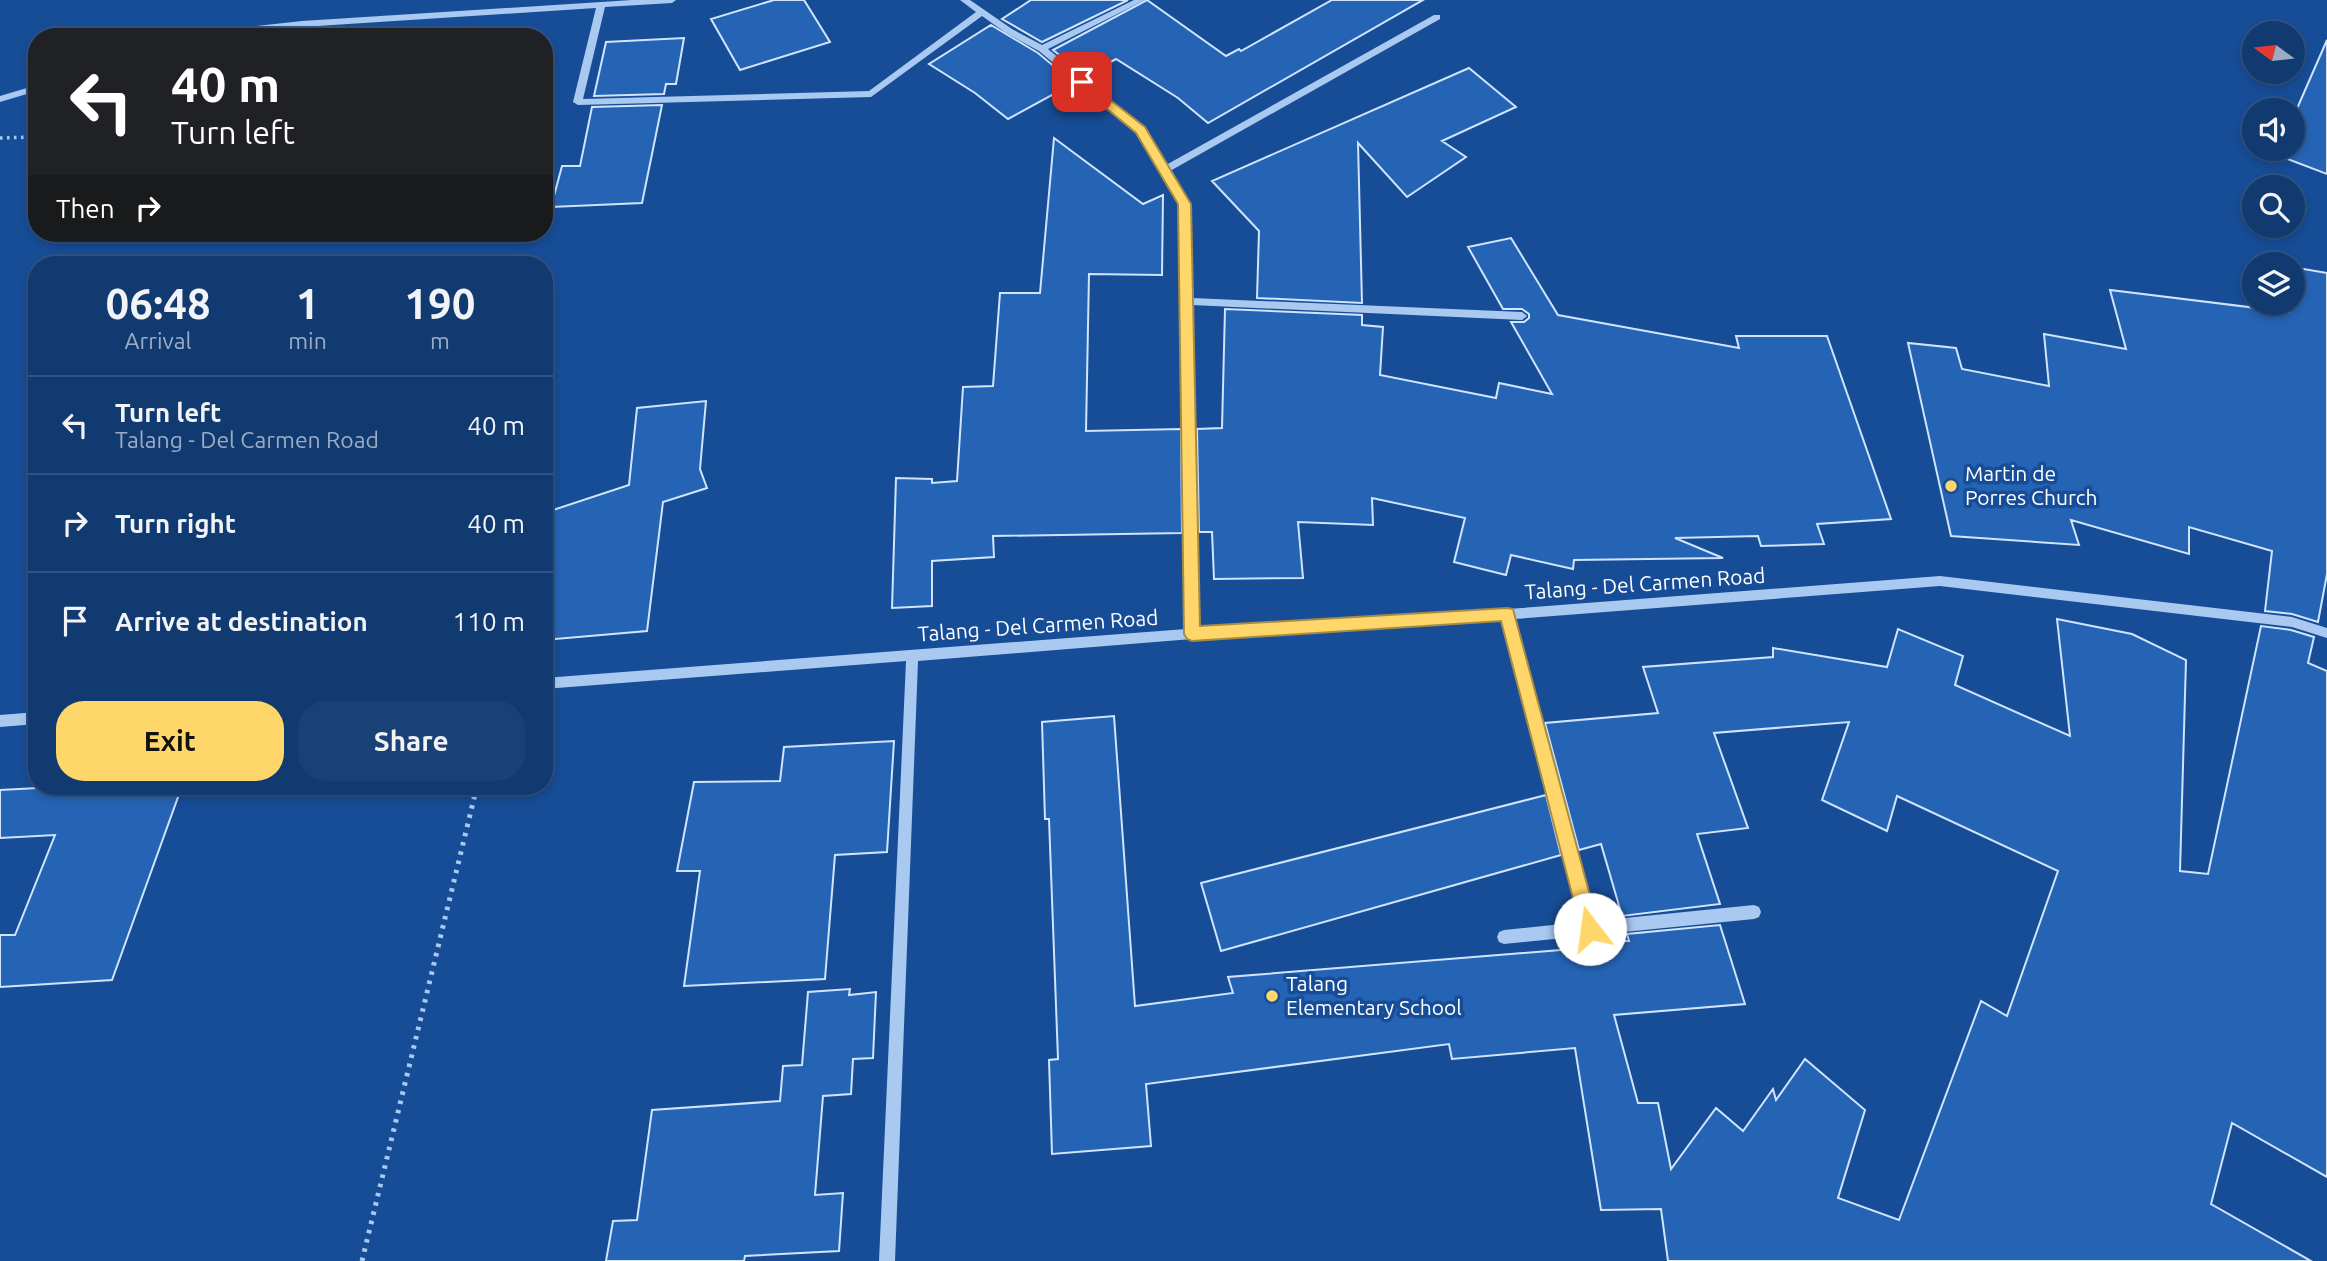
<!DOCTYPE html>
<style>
body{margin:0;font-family:Ubuntu,sans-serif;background:#1a4176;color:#f1f3f6;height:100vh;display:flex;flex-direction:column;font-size:26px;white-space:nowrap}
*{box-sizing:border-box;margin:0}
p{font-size:23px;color:#9cadc3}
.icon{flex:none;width:38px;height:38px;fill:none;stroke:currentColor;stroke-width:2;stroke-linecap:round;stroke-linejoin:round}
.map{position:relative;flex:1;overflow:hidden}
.details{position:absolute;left:28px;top:256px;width:525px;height:539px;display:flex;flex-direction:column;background:#113a71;border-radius:28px;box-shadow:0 4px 10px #0003,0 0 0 2px #305484}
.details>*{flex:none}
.banner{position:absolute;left:28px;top:28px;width:525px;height:214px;border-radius:28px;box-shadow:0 4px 10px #0003,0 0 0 2px #305484;background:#202124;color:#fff;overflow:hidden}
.needle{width:46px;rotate:285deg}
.fabs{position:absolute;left:2242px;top:21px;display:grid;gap:14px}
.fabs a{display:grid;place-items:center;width:63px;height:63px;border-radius:50%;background:#113a71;box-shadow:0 4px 10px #0003,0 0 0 2px #305484;font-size:35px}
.pin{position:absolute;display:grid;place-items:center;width:60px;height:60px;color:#fff;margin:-30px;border-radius:14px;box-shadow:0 4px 10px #0006}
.me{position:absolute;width:77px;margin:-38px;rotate:345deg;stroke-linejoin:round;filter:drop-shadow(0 0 5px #0008)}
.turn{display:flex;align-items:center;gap:24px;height:147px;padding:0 28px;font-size:32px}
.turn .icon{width:91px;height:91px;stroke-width:2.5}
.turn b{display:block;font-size:49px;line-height:60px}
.then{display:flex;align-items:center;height:66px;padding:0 28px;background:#0003;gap:14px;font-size:26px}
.eta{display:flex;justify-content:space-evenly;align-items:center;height:119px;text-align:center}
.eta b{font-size:42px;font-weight:700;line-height:49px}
.primary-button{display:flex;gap:14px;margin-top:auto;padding:14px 28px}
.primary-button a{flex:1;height:80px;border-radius:28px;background:#ffd66a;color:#111;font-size:28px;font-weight:700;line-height:80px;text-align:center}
.primary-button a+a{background:#1a4176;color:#f1f3f6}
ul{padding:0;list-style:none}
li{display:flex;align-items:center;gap:21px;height:98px;padding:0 28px;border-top:2px solid #305484}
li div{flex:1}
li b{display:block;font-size:26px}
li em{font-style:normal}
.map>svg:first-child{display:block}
</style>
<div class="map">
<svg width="2327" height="1261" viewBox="0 0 2327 1261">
<rect width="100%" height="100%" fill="#174d97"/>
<path fill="#2564b5" stroke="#d0e4fc" stroke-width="2" d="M774,0H804L830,42L740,70L711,19Z
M1031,0H1128L1042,42L1002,19Z
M1147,0L1226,56L1239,49L1241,51L1332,0H1423L1208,123L1178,98L1116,59L1085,76L1053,50Z
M991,25L1038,53L1074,83L1008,119L975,93L929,64Z
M684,38L676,84H666L664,94L594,96L606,42Z
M2327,40V174L2277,155L2280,149H2292V120Z
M1469,68L1516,107L1442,141L1466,157L1407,197L1358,143L1362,303L1257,298L1259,231L1212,181Z
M662,105L642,203L551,207L562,166H580L592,107Z
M1054,138L1143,204L1163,195L1162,275L1089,274L1086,431L1181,429L1182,533L993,536L994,557L932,561V606L892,608L896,478L932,479V483L957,481L963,387L993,386L1000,293H1040Z
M1511,238L1558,315L1739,348L1736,336H1827L1891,519L1817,524L1824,544L1761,546L1758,536L1675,538L1723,558L1574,560L1573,569L1511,555L1506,575L1454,562L1465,518L1372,498L1373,525L1298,522L1303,578L1214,579L1212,532H1199L1197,429L1222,428L1225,309L1362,315V325L1383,327L1380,375L1496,398L1499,383L1552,394L1511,322H1524L1529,318V314L1522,309H1503L1468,247Z
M2292,267L2327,273V574L2318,622L2292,614L2265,611L2272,551L2189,527V554L2071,520L2079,545L1951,536L1908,343L1956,348L1962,369L2049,386L2044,334L2126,349L2110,290L2289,312L2287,303H2292Z
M706,401L700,469L707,488L663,502L647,631L544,640V513L629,485L637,408Z
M2057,619L2132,634L2186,660L2180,871L2208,874L2261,626L2291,630L2314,637L2308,663L2327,671V1177L2232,1123L2211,1204L2311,1261H1668L1661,1209L1601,1210L1575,1048L1452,1059L1449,1044L1146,1084L1151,1146L1052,1154L1049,1060L1058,1059L1049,819H1045L1042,722L1114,716L1135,1006L1233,993L1228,977L1622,945L1621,941H1629L1627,934L1720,925L1745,1004L1614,1015L1638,1103H1658L1671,1169L1716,1108L1743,1131L1773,1089L1776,1100L1805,1059L1865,1110L1838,1198L1899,1220L1981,1001L2007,1016L2058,871L1897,796L1887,831L1822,800L1849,722L1714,733L1748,828L1697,834L1720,904L1622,916L1601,844L1579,850L1545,723L1658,713L1643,667L1773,657V648L1887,667L1898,629L1963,656L1955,685L2070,736Z
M894,741L887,852L835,855L825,979L684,986L700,871H677L694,782L780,781L784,747Z
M76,786H182L112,980L0,987V935H15L55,835L0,838V790Z
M1546,795L1561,855L1221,951L1201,883Z
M850,989L849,995L876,992L873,1058L853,1059L851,1094L823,1096L815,1195L843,1193L839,1251L745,1256L744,1261H606L613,1221L637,1220L652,1110L780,1101L783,1066L802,1065L808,992Z"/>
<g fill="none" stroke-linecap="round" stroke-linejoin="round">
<path stroke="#a9c9f1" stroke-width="3.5" stroke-dasharray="2.5 4.5" stroke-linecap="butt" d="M0,138L37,137"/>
<path stroke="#a9c9f1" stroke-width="5" stroke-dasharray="3.5 6" stroke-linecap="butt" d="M362,1261L477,786"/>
<path fill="#a9c9f1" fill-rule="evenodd" d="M632,0H676L672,3L605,7L583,99L869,91L976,12L960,0H970L1012,29L1042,45L1134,0H1145L1048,49L1144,128L1166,165L1434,15H1440V19L1170,171L1190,204L1192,298L1522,312L1527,316L1522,320L1192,305L1198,628L1508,609L1940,576L2292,617L2327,628V638L2292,627L1940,586L1515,619L1595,921L1754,905L1759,907L1761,912L1759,917L1754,919L1504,944L1499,942L1497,937L1499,932L1504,930L1581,922L1503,619L1192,639L918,661L895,1261H879L906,661L544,689V678L1186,629L1180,204L1138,132L1039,51L1006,33L982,16L871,97L578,105L573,102L596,8L302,27L211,37H180L184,34L302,21Z
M37,85V91L0,102V96Z
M37,712V724L0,727V715Z"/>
</g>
<path fill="#ffd66a" stroke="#a68b45" stroke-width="2" d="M1082,78L1145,127L1191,204L1200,626L1507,608L1513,609L1599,929L1596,935L1590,938L1583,935L1581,929L1501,621L1192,641L1187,639L1184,634L1178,204L1136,133L1077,84L1076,82Z"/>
<g fill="#ffd66a" stroke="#174d97" stroke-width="2.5">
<circle cx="1951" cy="486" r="7"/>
<circle cx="1272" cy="996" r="7"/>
</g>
<g text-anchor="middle" stroke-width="7" stroke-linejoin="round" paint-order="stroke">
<g font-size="21" fill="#fff" stroke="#174d97" text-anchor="start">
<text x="1965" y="481">Martin de<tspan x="1965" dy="24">Porres Church</tspan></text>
<text x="1286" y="991">Talang<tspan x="1286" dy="24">Elementary School</tspan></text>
</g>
<g font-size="21" fill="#fff" stroke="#174d97">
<text transform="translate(1645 584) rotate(-4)" y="7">Talang - Del Carmen Road</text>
<text transform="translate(1038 626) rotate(-4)" y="7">Talang - Del Carmen Road</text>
</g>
</g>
</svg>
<div class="fabs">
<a><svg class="needle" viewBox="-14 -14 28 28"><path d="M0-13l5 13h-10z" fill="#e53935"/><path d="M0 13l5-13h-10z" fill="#9cadc3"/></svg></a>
<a><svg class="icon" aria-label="sound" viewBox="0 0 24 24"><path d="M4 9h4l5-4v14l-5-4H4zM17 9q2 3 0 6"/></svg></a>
<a><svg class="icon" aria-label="search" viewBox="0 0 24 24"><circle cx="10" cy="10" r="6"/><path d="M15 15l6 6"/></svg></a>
<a><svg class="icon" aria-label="layers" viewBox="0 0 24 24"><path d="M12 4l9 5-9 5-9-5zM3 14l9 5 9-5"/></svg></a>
</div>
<div class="pin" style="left:1082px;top:82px;background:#d93025"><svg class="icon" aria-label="arrive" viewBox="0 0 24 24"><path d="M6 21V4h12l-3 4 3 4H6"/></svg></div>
<svg class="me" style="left:1590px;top:929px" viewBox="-20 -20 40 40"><circle r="19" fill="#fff"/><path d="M0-13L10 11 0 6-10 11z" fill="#ffd66a"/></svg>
<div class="banner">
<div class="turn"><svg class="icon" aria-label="left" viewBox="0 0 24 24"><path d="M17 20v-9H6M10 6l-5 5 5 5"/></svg><div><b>40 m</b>Turn left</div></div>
<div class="then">Then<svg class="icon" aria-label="right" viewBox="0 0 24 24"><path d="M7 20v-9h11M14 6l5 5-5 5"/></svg></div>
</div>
<section class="details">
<div class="eta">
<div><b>06:48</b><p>Arrival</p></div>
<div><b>1</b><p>min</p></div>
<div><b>190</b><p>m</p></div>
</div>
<ul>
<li><svg class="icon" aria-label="left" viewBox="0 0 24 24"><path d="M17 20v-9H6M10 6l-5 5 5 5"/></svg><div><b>Turn left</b><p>Talang - Del Carmen Road</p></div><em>40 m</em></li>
<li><svg class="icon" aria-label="right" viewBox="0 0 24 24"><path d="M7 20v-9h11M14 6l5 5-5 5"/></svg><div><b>Turn right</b></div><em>40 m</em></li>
<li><svg class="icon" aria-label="arrive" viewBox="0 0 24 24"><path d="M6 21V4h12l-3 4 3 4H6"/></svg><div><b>Arrive at destination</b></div><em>110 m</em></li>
</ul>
<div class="primary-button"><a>Exit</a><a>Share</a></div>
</section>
</div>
